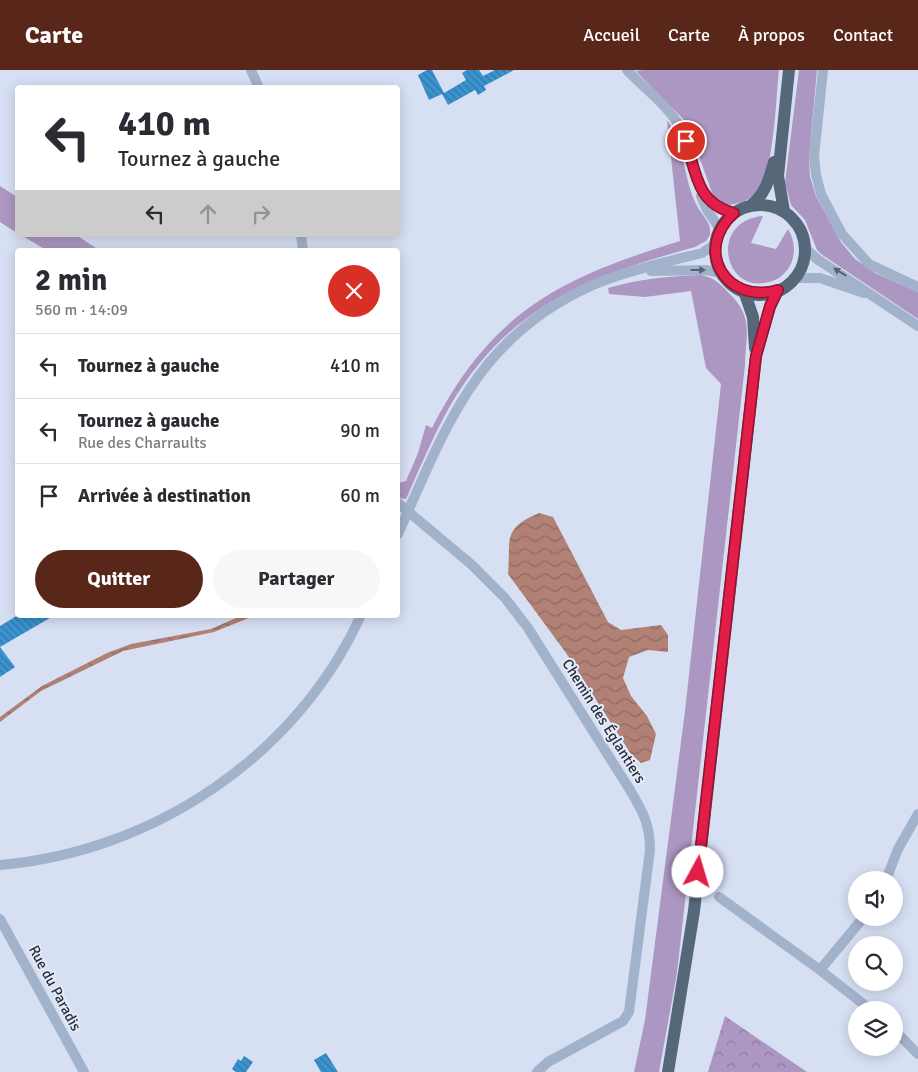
<!DOCTYPE html>
<html lang="fr">
<meta charset="utf-8">
<style>
body{margin:0;font-family:Signika,sans-serif;background:#f7f7f7;color:#2b2b33;height:100vh;display:flex;flex-direction:column;font-size:19px;white-space:nowrap}
*{box-sizing:border-box;margin:0}
p{font-size:16px;color:#7c7c81}
.icon{flex:none;width:28px;height:28px;fill:none;stroke:currentColor;stroke-width:2;stroke-linecap:round;stroke-linejoin:round}
.map{position:relative;flex:1;overflow:hidden}
.details{position:absolute;left:15px;top:178px;width:385px;height:370px;display:flex;flex-direction:column;background:#fff;border-radius:5px;box-shadow:0 2px 12px #0003}
.details>*{flex:none}
.guide{position:absolute;left:15px;top:15px;width:385px;height:152px;border-radius:5px;box-shadow:0 2px 12px #0003;background:#fff;color:#2b2b33;overflow:hidden}
.fabs{position:absolute;left:848px;top:801px;display:grid;gap:10px}
.fabs a{display:grid;place-items:center;width:55px;height:55px;border-radius:50%;background:#fff;box-shadow:0 2px 12px #0003;font-size:25px}
.pin{position:absolute;display:grid;place-items:center;width:42px;height:42px;color:#fff;margin:-21px;border:2px solid #fff;border-radius:50%;box-shadow:0 1px 5px #0007}
.me{position:absolute;width:55px;margin:-28px;rotate:6deg;stroke-linejoin:round;filter:drop-shadow(0 0 4px #0008)}
.turn{display:flex;align-items:center;gap:18px;height:105px;padding:0 20px;font-size:22px}
.turn .icon{width:65px;height:65px;stroke-width:2.5}
.turn b{display:block;font-size:35px;line-height:42px}
.lanes{display:flex;align-items:center;height:48px;padding:0 20px;background:#0003;justify-content:center;gap:25px;direction:ltr}
.lanes .off{opacity:.35}
.round{display:grid;place-items:center;flex:none;width:52px;height:52px;border-radius:26px;background:#f7f7f7}
.summary{display:flex;align-items:center;justify-content:space-between;height:85px;padding:0 20px}
h1{font-size:30px;font-weight:700;line-height:38px}
.primary-button{display:flex;gap:10px;margin-top:auto;padding:10px 20px}
.primary-button a{flex:1;height:58px;border-radius:30px;background:#592719;color:#fff;font-size:20px;font-weight:700;line-height:58px;text-align:center}
.primary-button a+a{background:#f7f7f7;color:#2b2b33}
ul{padding:0;list-style:none}
li{display:flex;align-items:center;gap:15px;height:65px;padding:0 20px;border-top:1px solid #e1e1e2}
li div{flex:1}
li b{display:block;font-size:19px}
li em{font-style:normal}
header{display:flex;align-items:center;gap:30px;box-sizing:border-box;height:70px;padding:0 25px;background:#592719;color:#fff}
header strong{font-size:24px}
nav{display:flex;gap:28px;margin-inline-start:auto;font-size:18px}
.map>svg:first-child{display:block}
</style>
<header>
<strong>Carte</strong>
<nav><a>Accueil</a><a>Carte</a><a>À propos</a><a>Contact</a></nav>
</header>
<div class="map">
<svg width="918" height="1002" viewBox="0 0 918 1002">
<defs>
<pattern id="forest-crowns" width="20" height="18" patternUnits="userSpaceOnUse" patternTransform="scale(1.25)"><rect width="20" height="18" fill="#ac97c2"/><path d="M2 6a3 3 0 1 1 6 0M12 15a3 3 0 1 1 6 0" fill="none" stroke="#8c7c9e"/></pattern>
<pattern id="water-waves" width="16" height="10" patternUnits="userSpaceOnUse" patternTransform="scale(1.25)"><rect width="16" height="10" fill="#b18175"/><path d="M0 5q4-4 8 0t8 0" fill="none" stroke="#906a61"/></pattern>
<pattern id="building-back-hatch" width="6" height="6" patternUnits="userSpaceOnUse" patternTransform="scale(1.25)"><rect width="6" height="6" fill="#3a93ce"/><path d="M-1 5l2 2M0 0l6 6M5-1l2 2" fill="none" stroke="#3178a8"/></pattern>
</defs>
<rect width="100%" height="100%" fill="#d7e0f3"/>
<path fill="#ac97c2" d="M644,0H779C776,28 774,100 758,121C753,127 746,131 738,133C728,136 722,136 714,128L687,53L636,1Z
M799,0H817L809,88L810,107L816,126L841,172L855,189L875,203L918,222V249L821,184L817,180L805,150L791,135L785,113Z
M667,50C685,76 683,107 696,134C701,145 712,152 710,165L706,171L695,177C590,206 508,236 450,336C433,366 420,398 406,429L399,428L398,413L406,411L418,383L426,355L432,358C491,242 560,208 680,171Z
M0,116L17,127V163L0,152Z
M763,146L751,173L776,179L788,159C795,170 796,184 790,196C785,204 778,210 769,212C724,225 708,151 763,146Z
M21,165H76L99,180H46Z
M701,205C713,207 719,213 727,221C754,247 746,261 745,295L677,903L659,1002H634L645,950L685,641L721,314L706,298L691,221L645,227L609,224L608,218C639,209 668,206 701,205Z"/>
<path fill="url(#forest-crowns)" d="M725,946L807,1002H708Z"/>
<path fill="url(#water-waves)" d="M539,443L553,447L608,552L621,560L661,555L668,565V582L648,580L629,587L623,608L631,626L647,646L656,664L650,690L641,693L631,684L566,583L508,504C511,468 502,459 539,443Z
M243,545H256L214,562L123,581L41,621L0,652V647L42,616L107,583L131,574L211,559Z"/>
<path fill="url(#building-back-hatch)" d="M427,0H432L444,23L466,10L462,3L467,0H479L483,6L495,0H514L484,16L486,20L478,25L475,20L448,35L442,24L429,30L418,5Z
M18,545H55L0,577L15,597L0,607V556Z
M326,983L338,1002H321L314,990Z
M244,986L253,992L246,1002H236L232,999L238,989L241,991Z"/>
<g fill="none" stroke-linecap="round" stroke-linejoin="round">
<path stroke="#a3b2cb" stroke-width="10" d="M251,0L259,18
M627,0C644,18 667,35 680,57C700,90 688,132 734,143
M823,0L814,86L816,105L821,124L842,164L869,194L918,217
M701,126L707,140L720,159
M301,165L303,180
M805,178L817,189L918,256
M651,201L706,200L722,203
M795,208H820L864,223
M398,433L472,495L505,528L528,558L630,720C643,742 650,754 650,780L629,942L623,951L548,992L537,1002
M398,464C446,357 476,267 593,215C626,201 666,192 702,183L715,174
M0,795C153,782 297,686 361,545
M886,810L898,779L918,744
M719,827L820,900L871,940
M0,849L84,1002
M820,900L863,848
M894,960L918,984"/>
<path stroke="#556779" stroke-width="12" d="M715 180a45 45 0 1 1 90 0a45 45 0 1 1-90 0Z
M750,136C765,125 769,110 774,92
M784,141L778,106L789,0
M744,221L753,247L755,278
M668,1002L694,841L756,286L770,237L778,220"/>
</g>
<defs><path id="oneway-solid" d="M-6-.8H1V-3.2L6.5 0L1 3.2V.8H-6Z" transform="scale(1.25)"/></defs>
<g fill="#576371">
<use href="#oneway-solid" transform="translate(698 200)"/>
<use href="#oneway-solid" transform="translate(840 202) rotate(-149)"/>
</g>
<g fill="none" stroke-linecap="round" stroke-linejoin="round">
<g stroke="#92132f" stroke-width="12">
<path id="route" d="M686,71C696,103 697,134 734,143C693,180 726,235 778,220L770,236L756,286L698,802"/>
</g>
<use href="#route" stroke="#e11d48" stroke-width="9"/>
</g>
<g text-anchor="middle" stroke-width="4" stroke-linejoin="round" paint-order="stroke">
<g font-size="15" fill="#252e35" stroke="#e4eafa">
<text transform="translate(604 651) rotate(58)" y="5">Chemin des Églantiers</text>
<text transform="translate(55 918) rotate(62)" y="5">Rue du Paradis</text>
</g>
</g>
</svg>
<div class="fabs">
<a><svg class="icon" aria-label="sound" viewBox="0 0 24 24"><path d="M4 9h4l5-4v14l-5-4H4zM17 9q2 3 0 6"/></svg></a>
<a><svg class="icon" aria-label="search" viewBox="0 0 24 24"><circle cx="10" cy="10" r="6"/><path d="M15 15l6 6"/></svg></a>
<a><svg class="icon" aria-label="layers" viewBox="0 0 24 24"><path d="M12 4l9 5-9 5-9-5zM3 14l9 5 9-5"/></svg></a>
</div>
<div class="pin" style="left:686px;top:71px;background:#d93025"><svg class="icon" aria-label="arrive" viewBox="0 0 24 24"><path d="M6 21V4h12l-3 4 3 4H6"/></svg></div>
<svg class="me" style="left:698px;top:802px" viewBox="-20 -20 40 40"><circle r="19" fill="#fff"/><path d="M0-13L10 11 0 6-10 11z" fill="#e11d48"/></svg>
<div class="guide">
<div class="turn"><svg class="icon" aria-label="left" viewBox="0 0 24 24"><path d="M17 20v-9H6M10 6l-5 5 5 5"/></svg><div><b>410 m</b>Tournez à gauche</div></div>
<div class="lanes"><svg class="icon" aria-label="left" viewBox="0 0 24 24"><path d="M17 20v-9H6M10 6l-5 5 5 5"/></svg><svg class="icon off" aria-label="ahead" viewBox="0 0 24 24"><path d="M12 20V5M6 11l6-6 6 6"/></svg><svg class="icon off" aria-label="right" viewBox="0 0 24 24"><path d="M7 20v-9h11M14 6l5 5-5 5"/></svg></div>
</div>
<section class="details">
<div class="summary"><div><h1>2 min</h1><p>560 m · 14:09</p></div><a class="round" style="background:#d93025;color:#fff"><svg class="icon" aria-label="close" viewBox="0 0 24 24"><path d="M6 6l12 12M18 6L6 18"/></svg></a></div>
<ul>
<li><svg class="icon" aria-label="left" viewBox="0 0 24 24"><path d="M17 20v-9H6M10 6l-5 5 5 5"/></svg><div><b>Tournez à gauche</b></div><em>410 m</em></li>
<li><svg class="icon" aria-label="left" viewBox="0 0 24 24"><path d="M17 20v-9H6M10 6l-5 5 5 5"/></svg><div><b>Tournez à gauche</b><p>Rue des Charraults</p></div><em>90 m</em></li>
<li><svg class="icon" aria-label="arrive" viewBox="0 0 24 24"><path d="M6 21V4h12l-3 4 3 4H6"/></svg><div><b>Arrivée à destination</b></div><em>60 m</em></li>
</ul>
<div class="primary-button"><a>Quitter</a><a>Partager</a></div>
</section>
</div>
